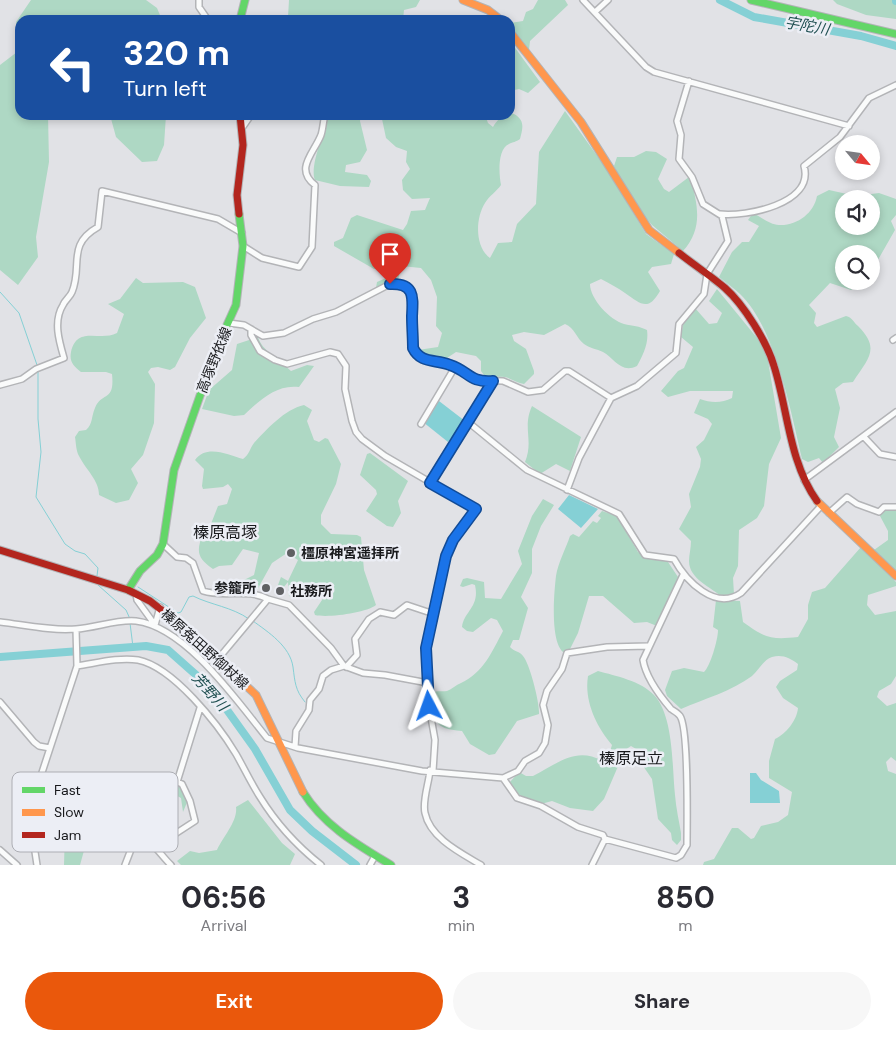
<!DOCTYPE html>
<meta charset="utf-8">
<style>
body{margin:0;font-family:"DM Sans","Noto Sans JP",sans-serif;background:#f7f7f7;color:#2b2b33;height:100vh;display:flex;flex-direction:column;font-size:19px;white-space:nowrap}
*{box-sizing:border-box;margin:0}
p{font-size:16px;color:#7c7c81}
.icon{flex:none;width:28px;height:28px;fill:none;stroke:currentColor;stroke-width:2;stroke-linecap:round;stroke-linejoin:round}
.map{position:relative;height:865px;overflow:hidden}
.drawer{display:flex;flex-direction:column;background:#fff;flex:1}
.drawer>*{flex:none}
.top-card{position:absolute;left:15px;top:15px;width:500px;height:105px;border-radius:15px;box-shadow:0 2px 8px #0003;background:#1a4fa0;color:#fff;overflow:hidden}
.needle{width:32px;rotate:119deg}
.controls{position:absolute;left:835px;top:135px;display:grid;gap:10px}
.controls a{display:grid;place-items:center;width:45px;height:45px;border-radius:50%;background:#fff;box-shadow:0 2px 8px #0003;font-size:25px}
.pin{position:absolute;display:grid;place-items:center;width:42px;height:42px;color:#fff;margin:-51px -21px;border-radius:50% 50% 50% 0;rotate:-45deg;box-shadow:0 0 5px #0007}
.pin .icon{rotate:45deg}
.me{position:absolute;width:55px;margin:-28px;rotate:356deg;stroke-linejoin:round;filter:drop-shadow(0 0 4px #0008)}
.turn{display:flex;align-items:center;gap:18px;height:105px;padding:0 25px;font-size:22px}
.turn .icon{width:65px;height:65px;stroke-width:2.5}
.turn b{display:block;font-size:35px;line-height:42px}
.eta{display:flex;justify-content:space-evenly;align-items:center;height:85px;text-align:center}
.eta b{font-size:30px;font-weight:700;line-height:35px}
.cta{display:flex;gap:10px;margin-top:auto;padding:10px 25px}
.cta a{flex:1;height:58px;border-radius:30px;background:#ea580c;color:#fff;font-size:20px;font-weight:700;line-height:58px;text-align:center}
.cta a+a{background:#f7f7f7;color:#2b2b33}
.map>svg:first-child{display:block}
</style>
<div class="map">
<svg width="896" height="865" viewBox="0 0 896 865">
<rect width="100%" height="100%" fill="#e1e2e6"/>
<path fill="#aed8c4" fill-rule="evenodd" d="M31,0H146L157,8L162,20H20V115H48L49,162L36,237L38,257L18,285L0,270V65L17,52L16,22Z
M289,0H420L416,7L404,10L403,20H284L288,17Z
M538,0H565L568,5L530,41L529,50L510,28V23L523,21L526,12L533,9Z
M833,0H896V19L866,15L837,4Z
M510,41L540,82L528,93L519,89L510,91Z
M565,111L608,171L646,234L674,254L671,264L652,267L648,272L660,291C648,312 641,304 625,293C618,288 609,283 601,279L590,284C590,299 610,320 624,324C633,326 639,326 647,330C649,343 643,355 637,366C621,374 614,358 603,352C597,349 589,348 584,344C576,338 575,328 565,324L544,335L524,332L512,335L514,341L526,349L534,371V374L524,384C517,383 512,379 505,377C497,376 491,378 484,375L481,371V361L476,356L456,352L447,358L425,357L418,350L438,347L442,333L436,326L437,297L431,280L421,268L401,266L398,281L376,288L377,282L386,278L389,268L374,269L334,246V242L343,238L351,218L357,215L403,230L407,224L411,211L425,210L430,198L412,199L403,190L402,180L410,169L406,162L407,151L396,147L386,138L382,119L372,115H485L488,123L493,127C498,118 505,113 514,114C525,120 523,128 520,139C516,142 513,142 509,144C497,149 499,175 501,185C497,191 489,196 485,203C475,219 475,247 490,258L498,243L512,242L517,224L536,204L539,152Z
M110,115H166L164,145L157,161L142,162L116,137Z
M329,115H361L360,121L367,150L360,162L346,165L345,172L367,175L371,181L369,187L340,186L315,180C309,167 325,130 329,115Z
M646,151L656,152L667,159L658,179L664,189L669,192L689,177L691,180C698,206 703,229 683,251L652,225L632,201L614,166L617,157H634Z
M829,190L856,196L879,193L896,199V215L891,221L895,230L871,272V254H844V281H860L851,290L830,283L809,305L816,313L814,323L817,327L846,316C853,318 853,322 858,326C881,349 868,359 853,382L843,383L835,389L840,408L834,437L839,447L823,463L819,458L808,462L802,459C791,412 775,327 740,294C734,288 726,283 719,277L732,252L742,242H749L759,226L748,220L753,213C761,217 770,225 779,225C797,226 814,213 817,196ZM844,199H871V226H844Z
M136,278L143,283L183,282L195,287L206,318L190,338L175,367L170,370L158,367L151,368L148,372L155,384L154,423L143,455L131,469L138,483L129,500L116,503L99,495C99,480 86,470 79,456C76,451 76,443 75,437L79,431L86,430C93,424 91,417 95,408C102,391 115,403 112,374L106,372H81C74,366 69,362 71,352C77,325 100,342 117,333L124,314L108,304L120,299Z
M717,289L766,349L781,438L769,464L764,506L757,518L739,530L738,566L733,578L734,594L722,597C711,587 689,579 689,561C689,555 691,548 691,541L679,529L691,507L689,494L700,467L701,459L696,447L704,440L712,424L708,419L694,413L700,399C711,403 722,403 732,398L733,391H690L668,397L661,391L678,371L684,368L693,347L681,337L683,325L695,308L709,324L717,323L722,313L709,301Z
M258,337C262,351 280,360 291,371L307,365L314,366L299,387C276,384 259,401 244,415L234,416L202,409L209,390L232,370L237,344Z
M304,405L312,410L307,421L314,440L319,442L325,438L328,439L341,464L336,484L321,515V524L331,534L357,535L361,537L364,570L376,605C366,613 328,618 315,615L314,612L324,597C311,591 301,600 289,596L288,582L283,588L278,585L281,577L288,581L298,560L287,553L272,563L256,592H238L242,581L254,575L259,553L243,549L232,565L219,566L213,569C197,558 196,552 203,533L207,534L218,506L227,504L232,489L228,484L223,487L203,489L202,486L204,469L195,460C207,444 228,455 243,459C249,455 250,448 254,443C266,430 285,409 304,405Z
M532,406L581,437L570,471L556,464L540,474L525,462C534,440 522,428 532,406Z
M370,453L408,481L398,501L401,513L393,527L387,526L366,511L377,494L376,490L360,475L367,454Z
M543,499L554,505L541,526L532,549V573L521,597L528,608L519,640H513L510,647C514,652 520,651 523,656C530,664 540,704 539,714L517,721L495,754L489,755L470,744L462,731C432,729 433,719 432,693C438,690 441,692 447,691C452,689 456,685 461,683C483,673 492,652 503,631L497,620L491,618L473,632L467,631L462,627C464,611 480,607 475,585L472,584L463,587L460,586L463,579L467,578L484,582L485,598L501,599L522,564L518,551L532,516Z
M884,510L896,511V571L874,550L888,540V531L880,516Z
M602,511L617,516L638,552L668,562L678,577L657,626L647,622L634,623L603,596H589L578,633L569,651L563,652C550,640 554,593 556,576C558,563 566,548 570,536L573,534L579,537L593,521L597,523L601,518L598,516Z
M861,547L896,582V586L868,595L867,605L875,615L896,611V676L891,684L879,691L877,697L887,706L896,703V761L891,757L886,762L888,771L896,774V865H703L704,862L714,859L732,828H738L751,839L754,838L761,826L778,822L788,815L792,792L769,778V761L775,739C786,734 797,720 798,708L783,698L776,687L780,681L797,670L798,664C790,658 782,654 772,657C763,660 759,670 752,676C732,691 704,699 681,709L667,696L665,690L672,671L684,668L704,672C710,667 718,640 718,630L713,627L716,600L740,601L743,622C765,638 771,640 798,637L808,619V605L812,592L825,588Z
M598,671C616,676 641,681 654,695C674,716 672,768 675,795C676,808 679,821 681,833V840L677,845L672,840L671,833L658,819L652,779L641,763L636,749L631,746L625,750L604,799L593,811L570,808L552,801L541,804L519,796L510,782L519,772L526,776H533C557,764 576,746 602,761L608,758L612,745C596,726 584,701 588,676Z
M109,781L115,783L117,787L113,799L116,808H140L170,784L180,785L188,800L183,812L181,798L172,793C163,801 151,806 152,819L144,829L117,832L104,829L85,847L80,865H64L65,830L83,805L93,801L103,783Z
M248,800L282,843L295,854L290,865H181L177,861L190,851L199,853L217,850C223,837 238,821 236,807Z"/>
<path fill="#85d0d5" d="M439,401L465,421L448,442L423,422Z
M569,495L598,509L581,528L558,509Z
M750,773H756L761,780L779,791L780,803H750Z"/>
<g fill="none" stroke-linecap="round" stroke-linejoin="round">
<path stroke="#85d0d5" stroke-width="1" d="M0,292L19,313L37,365
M38,369V419L41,452L36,497L65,544L75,551L85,554L98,568L97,576
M98,585L126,610L130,619
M138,587L178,613L181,612L189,597L193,596C211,605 232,607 249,619
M253,621C268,632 290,646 293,667C295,682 295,690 305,702
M130,623L133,647"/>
<path stroke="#85d0d5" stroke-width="8" d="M720,0L754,17L861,36L896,46
M896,0V1
M0,657L146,646L168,650L212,689L255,749L290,810L312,831L356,865"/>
<g stroke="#b3b4b7" stroke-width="8">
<path id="street" d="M199,0V7L208,20
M583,0L646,67L654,72L849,126
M595,12L608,0
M242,128L251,115
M720,214C745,217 815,204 804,166L840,137L869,98L896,85
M243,246L262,258L299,267L312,247L315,185C294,169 314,153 321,135C323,129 323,122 325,115
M229,323L244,325L263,336L284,333L313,319L336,312L390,284C433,282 399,340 421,359L450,364L474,380L503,381L528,392L543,390L565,371H569L611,398
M251,329V335L260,351L275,360L287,364L330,352L338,354L346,366L345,389L352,421L356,432L362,439L385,456L476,509L453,540L446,556L426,648L429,706L435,740L433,771
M893,340L896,338
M0,385L22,379L36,369L64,358C59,341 53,321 63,305C65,300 70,297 72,292C83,266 66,245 98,227L102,191L218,219L242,233
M468,422L527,470L619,514L645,555L674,559C686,581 715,611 741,593L821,506
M421,424L455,367
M864,437L880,454L896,457
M804,480L896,412
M430,483L493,381
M567,490L579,458L611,398L637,386L676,353L679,324L704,294L707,274L728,241L722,216L703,204L692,177L679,159L681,135L677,121L689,81
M829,513L847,497L857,504L879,512L884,507H896
M163,544L177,557L186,558L193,563L203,591C224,598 248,588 268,599
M136,594L137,600L155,625
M0,622C25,625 51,631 76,629C95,628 117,619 136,621C186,627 237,701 267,738L298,748L422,771L503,778L518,771L525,761L539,753L545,743L548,725L543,705L547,691L562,669L567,653L607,647L648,646
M155,625L160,607
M218,659L268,599L289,605L331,648L344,666
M77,666C97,663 119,657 138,660C173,667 218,724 236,754C244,768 251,783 260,797C276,823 297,846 321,865
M346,667L357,655L355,639L369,619L380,612L394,615L407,605L434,614
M0,702L34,742L39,746L50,748
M295,747L296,731L309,710L310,700L319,689L323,676L331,670L344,666L363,673L385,675L428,683
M430,770C429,783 422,801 425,813C430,838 461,853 481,865
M503,778L517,798L541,806L578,827L603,835L605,839L676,858L681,855L687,845C687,824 689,729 680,716C678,713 674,711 671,709C659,695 646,678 643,660L683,575
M155,847L195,821L190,801L182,784L177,782L200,708
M0,850L17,865
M37,865L29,812L77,666L76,629
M125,865L137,834C150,837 161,856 171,865
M370,865L375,856
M592,865L605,839"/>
</g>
<g stroke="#b3b4b7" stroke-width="9">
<path id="fast" d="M751,0L896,34
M240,20L245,0
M128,590L140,571L157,555L163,544L174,470L217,347L236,305L243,246L239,214
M303,792C324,826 358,845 391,865"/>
</g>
<g stroke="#b3b4b7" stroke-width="9">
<path id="slow" d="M463,0L488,10L501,20
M510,32L581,122L649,230L679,253
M817,501L896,576
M182,626L256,695L303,792"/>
</g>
<g stroke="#b3b4b7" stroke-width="9">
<path id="jam" d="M239,214L237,195L243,145L240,115
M679,253C694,265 711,276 725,288C744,305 767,342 774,366C788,410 789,462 817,501
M0,550L128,590L150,601L182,626"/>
</g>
<use href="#street" stroke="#fafbfb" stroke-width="5"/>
<use href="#fast" stroke="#63d668" stroke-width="7"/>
<use href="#slow" stroke="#ff974d" stroke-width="7"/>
<use href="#jam" stroke="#b3261e" stroke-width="7"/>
</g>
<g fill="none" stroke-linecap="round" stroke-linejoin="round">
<g stroke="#114b97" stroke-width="12">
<path id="route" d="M390,284C415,283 413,297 412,316C412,327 413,337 413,348C421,364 435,359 450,365C469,371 469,383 493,381L430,483L476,509L453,540L446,556L426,648L429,706"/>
</g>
<use href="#route" stroke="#1a73e8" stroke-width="9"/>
</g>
<g fill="#5f6063" stroke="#eceef5" stroke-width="2">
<circle cx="291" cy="553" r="5"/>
<circle cx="266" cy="588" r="5"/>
<circle cx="280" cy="591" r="5"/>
</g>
<g text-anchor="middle" stroke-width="5" stroke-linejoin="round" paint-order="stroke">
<g font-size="14" fill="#191a1d" stroke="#eceef5">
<text transform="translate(214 360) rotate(-68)" y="5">高塚野依線</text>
<text transform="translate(205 649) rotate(42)" y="5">榛原菟田野御杖線</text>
</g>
<g font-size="14" font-weight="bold" fill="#191a1d" stroke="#eceef5" text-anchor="start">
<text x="301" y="558">橿原神宮遥拝所</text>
<text x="256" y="593" text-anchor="end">参籠所</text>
<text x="290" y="596">社務所</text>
</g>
<g font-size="15" font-style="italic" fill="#1f4f51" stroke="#eceef5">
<text transform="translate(807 26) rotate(10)" y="5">宇陀川</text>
<text transform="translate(210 692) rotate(48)" y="5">芳野川</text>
</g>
<g font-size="16" fill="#191a1d" stroke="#eceef5">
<text x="225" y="538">榛原高塚</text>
<text x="631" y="764">榛原足立</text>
</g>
</g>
<rect x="12" y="772" width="166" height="80" rx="8" fill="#eceef5" stroke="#adaeb4" stroke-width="1"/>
<rect x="22" y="787" width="23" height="6" fill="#63d668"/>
<rect x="22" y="809" width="23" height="7" fill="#ff974d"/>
<rect x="22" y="832" width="23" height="6" fill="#b3261e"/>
<g font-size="14" fill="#191a1d">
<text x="54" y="795">Fast</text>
<text x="54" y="817">Slow</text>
<text x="54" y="840">Jam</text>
</g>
</svg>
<div class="controls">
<a><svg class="needle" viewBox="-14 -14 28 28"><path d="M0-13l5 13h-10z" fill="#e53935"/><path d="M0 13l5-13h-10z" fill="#7c7c81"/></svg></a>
<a><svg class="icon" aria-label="sound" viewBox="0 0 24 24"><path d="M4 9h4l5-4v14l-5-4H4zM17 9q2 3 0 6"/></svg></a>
<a><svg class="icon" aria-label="search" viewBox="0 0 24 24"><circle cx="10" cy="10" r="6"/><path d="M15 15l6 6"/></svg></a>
</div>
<div class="pin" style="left:390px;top:284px;background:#d93025"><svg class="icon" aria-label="arrive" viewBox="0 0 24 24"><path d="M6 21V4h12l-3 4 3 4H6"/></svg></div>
<svg class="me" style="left:429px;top:706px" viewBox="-20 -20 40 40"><path d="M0-17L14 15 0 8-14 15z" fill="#1a73e8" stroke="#fff" stroke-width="4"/></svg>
<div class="top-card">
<div class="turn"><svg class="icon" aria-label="left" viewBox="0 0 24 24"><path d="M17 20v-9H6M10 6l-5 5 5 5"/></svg><div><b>320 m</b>Turn left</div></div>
</div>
</div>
<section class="drawer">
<div class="eta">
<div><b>06:56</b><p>Arrival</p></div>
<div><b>3</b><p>min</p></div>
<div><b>850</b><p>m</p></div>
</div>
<div class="cta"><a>Exit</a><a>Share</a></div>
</section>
